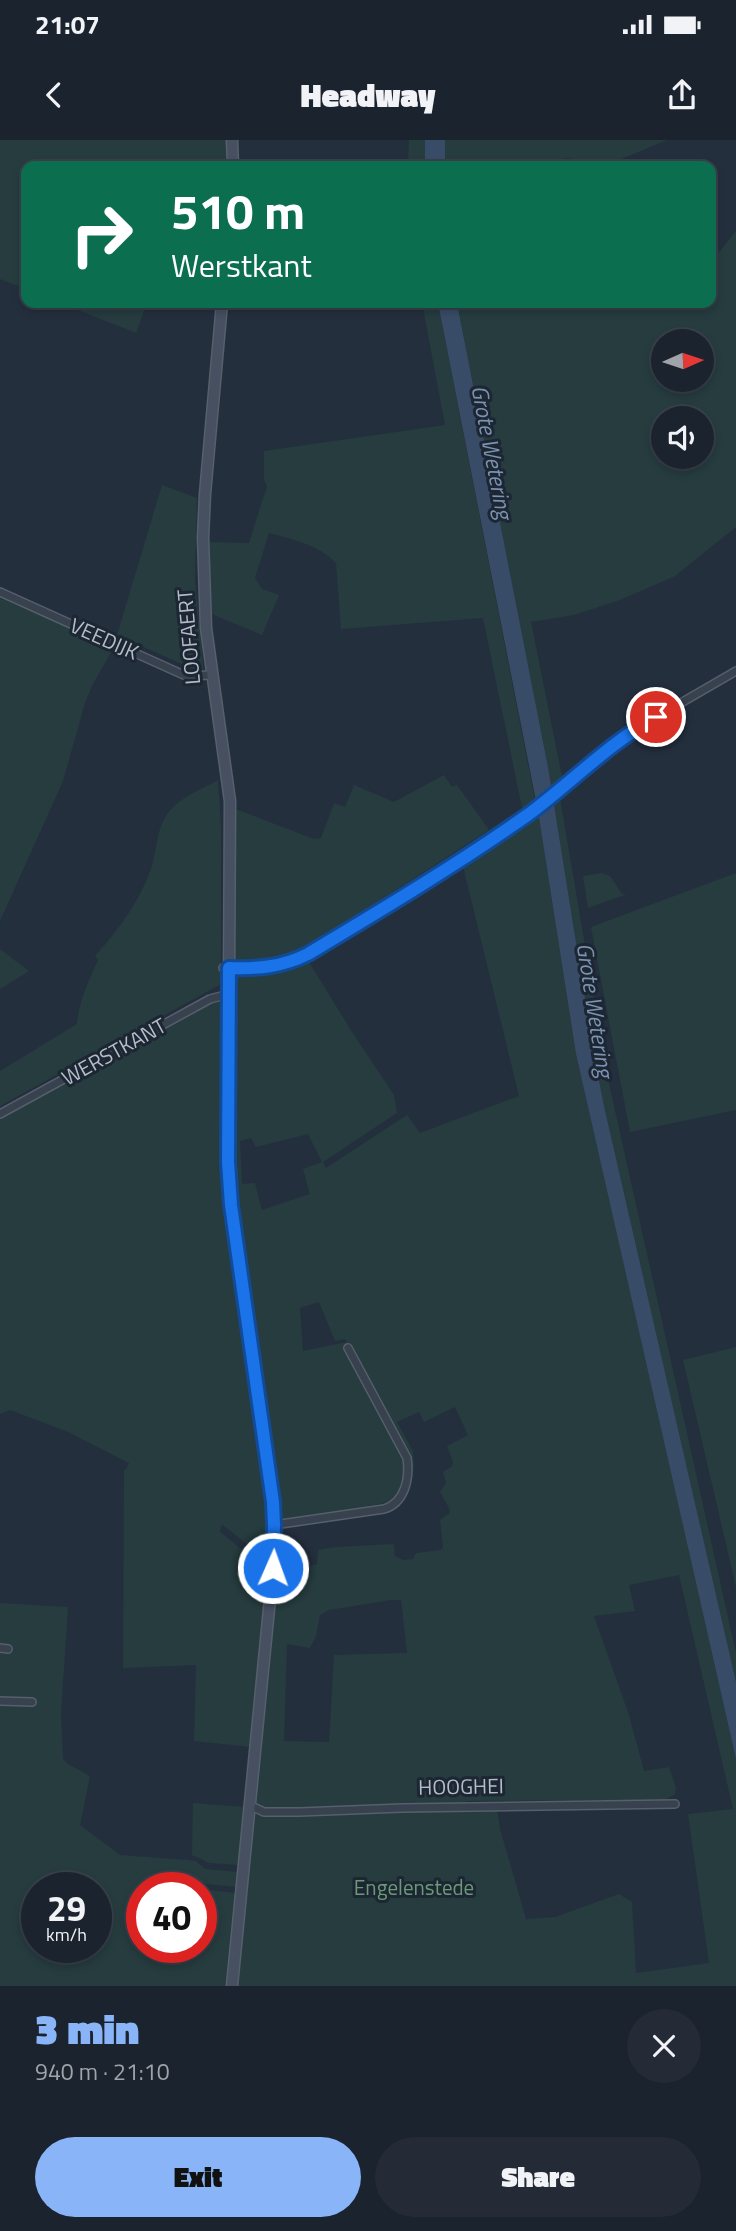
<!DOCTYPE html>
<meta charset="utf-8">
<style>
body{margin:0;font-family:"Titillium Web",sans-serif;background:#242b36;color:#f1f3f6;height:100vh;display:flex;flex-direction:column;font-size:26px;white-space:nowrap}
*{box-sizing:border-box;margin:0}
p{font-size:23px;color:#a0a4aa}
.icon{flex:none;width:38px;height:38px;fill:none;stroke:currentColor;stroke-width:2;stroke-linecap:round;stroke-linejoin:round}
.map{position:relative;height:1846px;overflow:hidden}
.drawer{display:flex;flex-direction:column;background:#1b232e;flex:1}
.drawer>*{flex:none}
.guide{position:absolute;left:21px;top:21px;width:695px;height:147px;border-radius:14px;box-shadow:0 4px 10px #0003,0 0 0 2px #39404a;background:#0b6e4f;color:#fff;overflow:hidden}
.needle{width:46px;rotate:87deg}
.fabs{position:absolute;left:651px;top:189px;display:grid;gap:14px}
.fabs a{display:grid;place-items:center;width:63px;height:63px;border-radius:50%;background:#1b232e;box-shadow:0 4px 10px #0003,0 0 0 2px #39404a;font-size:35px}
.speed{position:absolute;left:21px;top:1732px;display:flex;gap:14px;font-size:35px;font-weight:700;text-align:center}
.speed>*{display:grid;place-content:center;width:91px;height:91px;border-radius:50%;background:#1b232e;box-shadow:0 4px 10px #0003,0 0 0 2px #39404a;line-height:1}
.speed small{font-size:18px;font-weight:400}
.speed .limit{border:10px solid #d22;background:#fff;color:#111}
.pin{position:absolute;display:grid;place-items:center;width:60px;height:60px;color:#fff;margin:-30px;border:4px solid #fff;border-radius:50%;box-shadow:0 2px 7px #0007}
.me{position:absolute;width:77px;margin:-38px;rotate:2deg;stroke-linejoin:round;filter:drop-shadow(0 0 5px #0008)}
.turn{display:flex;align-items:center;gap:24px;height:147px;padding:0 35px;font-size:32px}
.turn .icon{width:91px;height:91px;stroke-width:2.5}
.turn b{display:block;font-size:49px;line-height:60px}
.round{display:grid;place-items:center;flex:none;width:74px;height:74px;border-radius:37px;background:#242b36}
.headline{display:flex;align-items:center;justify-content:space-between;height:119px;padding:0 35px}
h1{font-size:42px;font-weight:800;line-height:52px;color:#8ab4f8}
.primary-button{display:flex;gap:14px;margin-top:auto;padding:14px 35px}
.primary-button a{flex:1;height:80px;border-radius:42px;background:#8ab4f8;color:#111;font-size:28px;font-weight:800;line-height:80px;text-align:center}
.primary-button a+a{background:#242b36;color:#f1f3f6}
.status{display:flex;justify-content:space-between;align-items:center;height:49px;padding:0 35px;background:#1b232e;direction:ltr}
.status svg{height:19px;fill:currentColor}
header{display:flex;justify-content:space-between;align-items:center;height:91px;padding:0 35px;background:#1b232e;font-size:32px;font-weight:800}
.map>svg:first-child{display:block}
</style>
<div class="status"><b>21:07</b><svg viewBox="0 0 49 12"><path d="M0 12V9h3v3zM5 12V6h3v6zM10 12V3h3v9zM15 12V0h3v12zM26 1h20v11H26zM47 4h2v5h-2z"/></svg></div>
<header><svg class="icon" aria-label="back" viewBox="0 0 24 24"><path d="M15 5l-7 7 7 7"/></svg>Headway<svg class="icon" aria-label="share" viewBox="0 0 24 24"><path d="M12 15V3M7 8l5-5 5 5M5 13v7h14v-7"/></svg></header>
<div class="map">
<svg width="736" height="1846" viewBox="0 0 736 1846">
<rect width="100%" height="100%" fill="#242f3e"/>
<path fill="#263c3f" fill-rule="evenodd" d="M0,0H226V26H26V149L0,139Z
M409,0H425V26H408Z
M445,0H667L619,20L592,21L565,18V25L583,26H445Z
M736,91V387L675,436L620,460L574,475L531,482L562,637L551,650L548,627L457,163H710L711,115L720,111ZM663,201H702V240H663ZM663,278H702V317H663Z
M60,163H147L136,193Z
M422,163H438L535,660L522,668L483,478L341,489L336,423C319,405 292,399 269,393L255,438L262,449L279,455L262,495L214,475L209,470L206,402L249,403L267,346L264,340V311L445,285Z
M162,345L197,358L195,440L204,534L117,495Z
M0,458L114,507L93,544L85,563L63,641L0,781Z
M444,635L452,647L457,645L489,690L310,805C281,819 265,820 234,822L233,668L314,699L321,698L334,663L345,667L354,645L394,662Z
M218,640L221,686V844L0,966V931L77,884C79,861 88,842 98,820L95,816C118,790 139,763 151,729C157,711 156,689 168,673C179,658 202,649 218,640Z
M559,652L606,930L736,1513V1542L604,966L593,909L553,659Z
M538,671L576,914L736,1619V1846H236L253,1672H258L255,1661L277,1423H283L291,1434C301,1433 306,1427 317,1424L318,1410L336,1407L394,1404L395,1416L403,1420L413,1419L416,1413L441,1410L443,1406L440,1380L450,1373L449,1368L440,1352L446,1343L443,1332L452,1326L453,1322L447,1306L468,1295L455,1267L424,1282L419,1272L397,1282L413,1311L414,1327L402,1360L284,1381L269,1422L223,1385L221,1386L220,1392L269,1431L251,1607L194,1601L196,1525L123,1528L124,1329L126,1330L129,1323L66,1291L10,1270L0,1274V976L232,850L233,839L238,834L309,822L352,892L394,955L397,973L323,1022L326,1028L407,975L420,993L519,956L462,722ZM308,994L322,1022L303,1029L310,1054L262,1070L255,1043L242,1044L240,1001L251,998L256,1007ZM319,1162L335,1201L345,1199L347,1202L303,1211L300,1168ZM679,1435L733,1669L688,1674L709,1823L636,1833L632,1762L619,1754L555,1777L527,1779V1782L500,1689L497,1668L477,1669L465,1661L665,1660L675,1654L676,1648L669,1627L644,1631L629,1575L594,1476L635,1471L629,1445ZM391,1460H401L407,1513L334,1515L329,1602L284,1601L287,1504L310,1508L316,1496L320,1475L329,1470Z
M602,733L610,736L622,754H627L588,768L583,736Z
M736,733V970L630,992L591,787Z
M0,809L29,831L0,849Z
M736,1207V1447L683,1220Z
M0,1463L68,1467L61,1573L63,1619L68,1624L90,1636L80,1685L120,1715L188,1720L196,1721L205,1729L238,1732L237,1747L157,1739L166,1745L192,1748H142V1808H201V1749L236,1753L228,1846H0ZM37,1748H96V1808H37Z
M193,1663L245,1667L239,1725L209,1723L192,1715Z"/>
<path fill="#394c67" d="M425,0H445V26H425Z
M438,163H457L548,627L593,909L604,966L736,1542V1619L576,914L538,671Z"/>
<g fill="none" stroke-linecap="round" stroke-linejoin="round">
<g stroke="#565f6c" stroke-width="10">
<path id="street" d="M0,452L186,536L211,535
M223,828C254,828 280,828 308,814L417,748L530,673L576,634L636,589L736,531
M0,974L210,859L229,854
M274,1385L384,1369C405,1363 410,1338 407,1318L348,1208
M0,1508L8,1509
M0,1561L32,1562
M249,1665L264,1672H300L402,1668L675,1664"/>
</g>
<g stroke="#565f6c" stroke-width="13">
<path id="secondary" d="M232,0L233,26
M222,163L205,354L203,398L206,488L230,661L228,1022L231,1065L270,1342L274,1385L273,1428L232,1846"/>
</g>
<use href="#street" stroke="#38414e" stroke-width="7"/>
<use href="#secondary" stroke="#465061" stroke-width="10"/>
</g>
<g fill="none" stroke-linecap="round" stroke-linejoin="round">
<g stroke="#114b97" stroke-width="18">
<path id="route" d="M273,1428L274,1385L273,1362L231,1065L228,1022L229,828C258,829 282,827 308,814C383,769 458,724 529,674C572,642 608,604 656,577"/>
</g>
<use href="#route" stroke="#1a73e8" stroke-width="12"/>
</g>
<g text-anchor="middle" stroke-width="6" stroke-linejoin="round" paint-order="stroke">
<g font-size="21" fill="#b4bcc9" stroke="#1d2633">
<text transform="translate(189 497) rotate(-95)" y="7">LOOFAERT</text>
<text transform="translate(104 499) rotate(24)" y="7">VEEDIJK</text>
<text transform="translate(114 912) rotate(-29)" y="7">WERSTKANT</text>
<text transform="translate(461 1647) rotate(-1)" y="7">HOOGHEI</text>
</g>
<g font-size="21" fill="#6b9a76" stroke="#1d2633">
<text x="414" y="1755">Engelenstede</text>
</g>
<g font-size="23" font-style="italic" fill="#7c92b1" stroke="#1d2633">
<text transform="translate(492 312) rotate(79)" y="8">Grote Wetering</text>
<text transform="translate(595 870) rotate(81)" y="8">Grote Wetering</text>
</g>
</g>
</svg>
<div class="fabs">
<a><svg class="needle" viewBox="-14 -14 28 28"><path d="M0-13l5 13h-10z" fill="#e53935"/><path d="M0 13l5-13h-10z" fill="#a0a4aa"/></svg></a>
<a><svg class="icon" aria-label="sound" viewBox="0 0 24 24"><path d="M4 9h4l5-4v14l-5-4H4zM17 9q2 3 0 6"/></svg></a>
</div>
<div class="speed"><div>29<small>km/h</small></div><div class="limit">40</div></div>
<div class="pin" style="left:656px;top:577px;background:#d93025"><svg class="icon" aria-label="arrive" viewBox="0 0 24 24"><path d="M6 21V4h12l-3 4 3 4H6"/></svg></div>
<svg class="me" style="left:273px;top:1428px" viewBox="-20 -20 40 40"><circle r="17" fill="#1a73e8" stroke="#fff" stroke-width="3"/><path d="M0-11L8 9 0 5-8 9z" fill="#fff"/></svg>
<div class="guide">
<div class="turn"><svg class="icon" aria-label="right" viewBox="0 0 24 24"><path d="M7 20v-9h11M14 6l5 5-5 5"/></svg><div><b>510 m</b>Werstkant</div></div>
</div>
</div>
<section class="drawer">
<div class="headline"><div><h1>3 min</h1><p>940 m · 21:10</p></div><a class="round"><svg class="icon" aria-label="close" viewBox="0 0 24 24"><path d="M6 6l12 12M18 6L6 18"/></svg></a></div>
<div class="primary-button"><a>Exit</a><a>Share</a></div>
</section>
